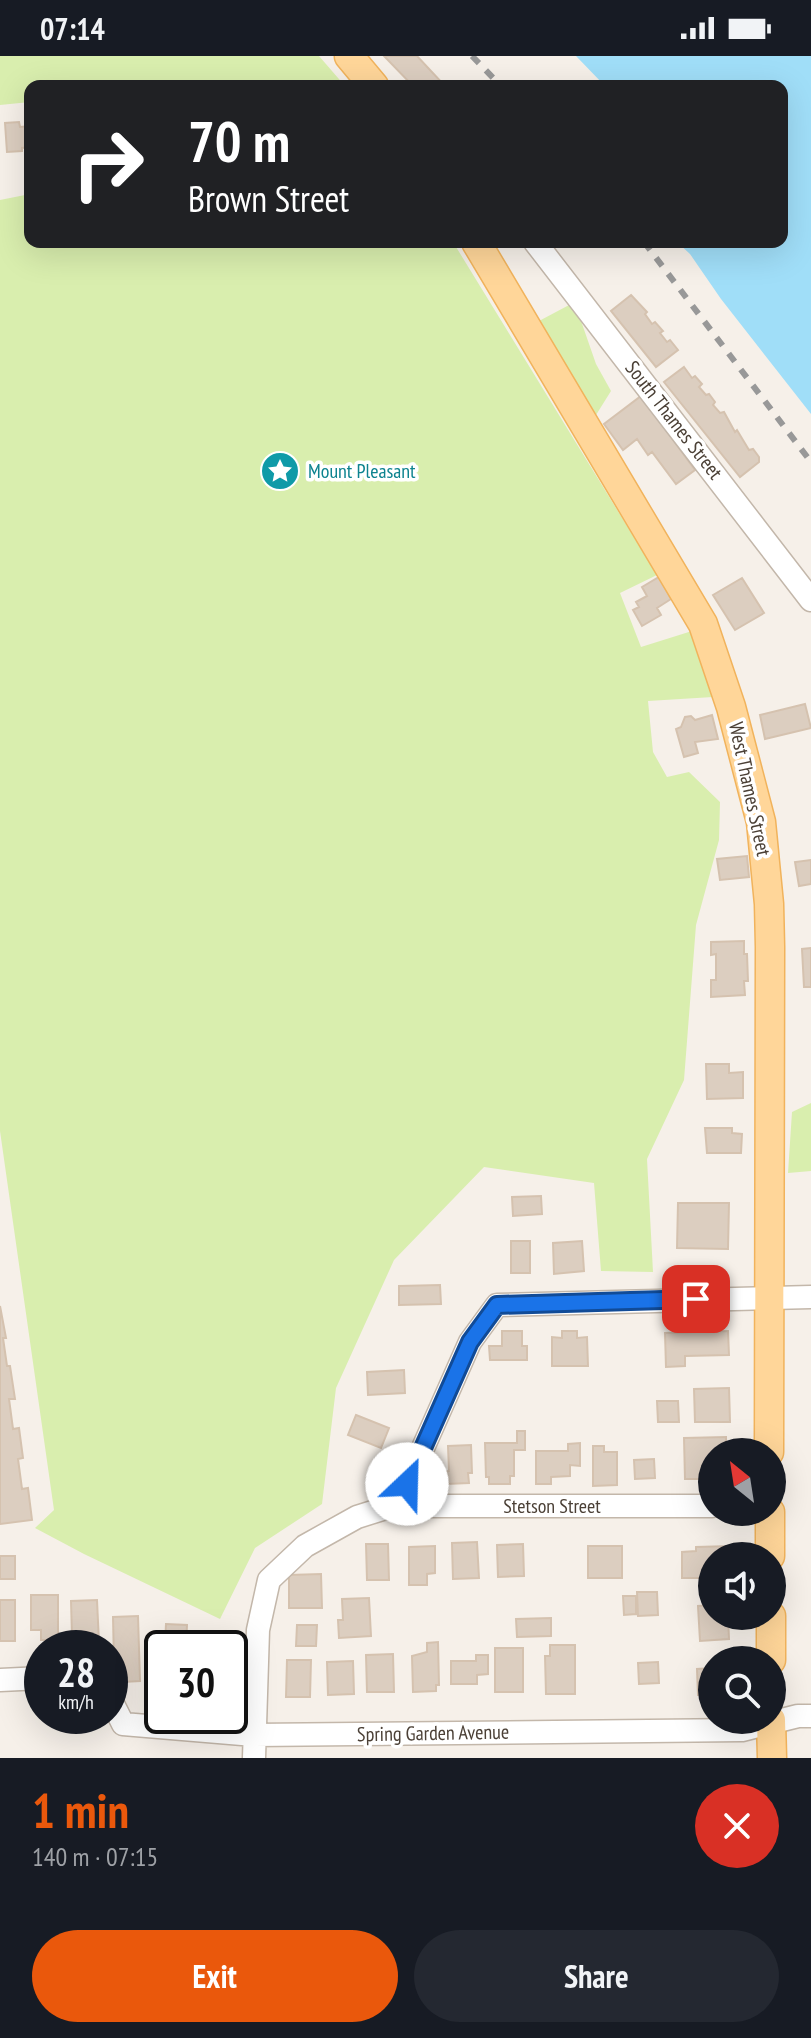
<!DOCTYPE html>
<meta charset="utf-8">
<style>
body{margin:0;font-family:"PT Sans Narrow",sans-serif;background:#242831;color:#f1f3f6;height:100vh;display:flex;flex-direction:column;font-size:30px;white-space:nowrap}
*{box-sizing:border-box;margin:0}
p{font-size:26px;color:#9ea1a6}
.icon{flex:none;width:44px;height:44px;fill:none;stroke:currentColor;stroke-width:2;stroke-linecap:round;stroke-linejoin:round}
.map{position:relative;height:1702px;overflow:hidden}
.drawer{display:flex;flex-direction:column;background:#171b24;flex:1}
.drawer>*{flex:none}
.guide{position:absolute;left:24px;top:24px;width:764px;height:168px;border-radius:16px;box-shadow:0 8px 32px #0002;background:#202124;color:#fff;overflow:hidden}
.needle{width:52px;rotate:330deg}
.buttons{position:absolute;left:698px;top:1382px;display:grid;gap:16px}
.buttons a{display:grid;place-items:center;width:88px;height:88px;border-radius:50%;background:#171b24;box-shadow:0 8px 32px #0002;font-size:40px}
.speed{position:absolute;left:24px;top:1574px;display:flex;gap:16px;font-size:40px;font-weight:700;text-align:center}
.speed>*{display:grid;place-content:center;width:104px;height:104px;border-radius:50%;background:#171b24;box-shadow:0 8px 32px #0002;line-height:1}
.speed small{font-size:20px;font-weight:400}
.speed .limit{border:4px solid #111;border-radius:12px;background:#fff;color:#111}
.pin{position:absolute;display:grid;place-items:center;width:68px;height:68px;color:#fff;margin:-34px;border-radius:16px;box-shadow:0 4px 12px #0006}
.me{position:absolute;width:88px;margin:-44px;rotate:24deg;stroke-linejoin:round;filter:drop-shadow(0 0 6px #0008)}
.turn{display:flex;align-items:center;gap:28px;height:168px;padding:0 32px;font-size:36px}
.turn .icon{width:104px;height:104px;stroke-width:2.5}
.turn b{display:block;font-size:56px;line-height:68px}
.round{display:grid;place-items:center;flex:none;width:84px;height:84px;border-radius:42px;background:#242831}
.overview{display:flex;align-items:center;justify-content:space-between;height:136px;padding:0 32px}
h1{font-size:48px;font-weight:600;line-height:60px;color:#ea580c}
.button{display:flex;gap:16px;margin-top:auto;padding:16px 32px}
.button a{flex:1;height:92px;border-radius:48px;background:#ea580c;color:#fff;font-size:32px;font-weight:600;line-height:92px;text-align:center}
.button a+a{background:#242831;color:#f1f3f6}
.status{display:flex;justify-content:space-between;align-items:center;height:56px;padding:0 40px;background:#171b24;direction:ltr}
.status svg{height:22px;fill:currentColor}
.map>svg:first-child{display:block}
</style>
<div class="status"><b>07:14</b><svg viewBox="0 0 49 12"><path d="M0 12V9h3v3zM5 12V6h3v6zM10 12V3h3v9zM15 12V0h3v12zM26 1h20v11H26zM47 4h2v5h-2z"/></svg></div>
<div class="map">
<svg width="811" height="1702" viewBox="0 0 811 1702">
<rect width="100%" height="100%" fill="#f6f0e9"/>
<path fill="#d9eeae" d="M0,0H319L345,30H30V46L0,49Z
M30,138V186H453L657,519L620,537L641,591L692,575L713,641L648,645L653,696L667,721L689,716L720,746L719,784L696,869L684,1024L647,1103L653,1216L601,1215L594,1127L484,1111L394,1204L336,1332L322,1448L255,1492L220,1563L84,1498L35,1472L54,1454L0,1075V144Z
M571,248L580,262L596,308L611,335L596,359L539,265Z
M811,1047V1115L788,1117L792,1056Z"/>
<path fill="#a0def8" d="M576,0H811V358L721,243L690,198L677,186H782V30H605Z"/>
<path fill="#dccec0" stroke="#d5c2af" stroke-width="2" d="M384,0H417L445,30H413Z
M19,66L20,71L30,70V91L22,92V95L7,96L5,67Z
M631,239L647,256L645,258L652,268L655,266L663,275L660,277L667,286L670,284L678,294L656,311L611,255Z
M684,311L692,322L695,320L702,328L699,331L706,339L709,338L715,346L713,349L720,357L724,356L735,376L737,374L749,394L753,393L759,401V406L740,421L664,326Z
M641,340L695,414L676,428L652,396L648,399L637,383L623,394L604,368Z
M659,521L671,543L657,552L661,559L642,570L633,554L639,551L636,546L647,540L642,531Z
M742,522L764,557L735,574L713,539Z
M805,648L811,672L765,683L760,659Z
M712,659L718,683L695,686L698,697L684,701L676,673L681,671L685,661L691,660L695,664Z
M747,800L749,821L720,824L717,803Z
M811,804V828L799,830L795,806Z
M744,885V898H747L748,925H744L745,939L711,941V924H716V898L711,899V886Z
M811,892V931H804L802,893Z
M706,1008H729V1017L743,1016V1042L707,1043Z
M705,1072H732V1077L742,1078L741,1097H707Z
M541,1140L542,1158L513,1160L512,1141Z
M678,1147H729L728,1193L677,1192Z
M511,1185H530V1217H511Z
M582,1185L584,1215L554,1218L553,1187Z
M440,1229L441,1248L399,1249V1230Z
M0,1250L6,1282H3L7,1310H10L15,1343H9L13,1373L19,1372L23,1402L18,1403L22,1433L28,1432L32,1464L0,1468Z
M502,1275H522V1290H527V1304H490L489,1290H502Z
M562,1275H577V1282L587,1281L588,1310H552V1281L562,1282Z
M728,1275L729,1299L685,1300V1310L666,1311L665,1277Z
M404,1314L405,1337L368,1339L367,1316Z
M729,1332L730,1366H695L694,1333Z
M657,1345H678L679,1366H658Z
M356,1359L389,1372L381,1392L348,1379Z
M517,1375H525V1394H514V1420H510V1428H489V1421H486L485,1387H517Z
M726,1381V1396H712V1423H685L684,1382Z
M580,1387V1410L570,1409V1420L551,1421V1428H536V1395H568V1388Z
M471,1389L472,1417H468L469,1427L446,1428L445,1416L449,1415L448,1390Z
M593,1390H604V1396H617V1429L593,1430Z
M654,1403L655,1422L635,1423L634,1404Z
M477,1486L479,1522L453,1523L452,1487Z
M366,1488H388L389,1524H367Z
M523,1488L524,1520L498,1521L497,1489Z
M435,1490V1517L427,1518V1529H409V1491Z
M588,1490H622V1522H588Z
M732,1490V1500H712V1522H682V1496L696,1495V1491Z
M0,1500H15V1523H0Z
M321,1518L322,1552H289V1519Z
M637,1536H657L658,1559L638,1560Z
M31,1539H58V1584H41V1574H31Z
M623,1540H636V1558L624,1559Z
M369,1542L371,1580L339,1582L338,1564H343L342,1543Z
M0,1544H15V1585H0Z
M97,1544L99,1587L81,1588V1578L72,1579L71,1545Z
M712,1549V1560H728L729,1583L700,1585L698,1550Z
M138,1560L140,1625L123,1626V1606H114L113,1561Z
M551,1562V1580L517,1581L516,1563Z
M166,1568L187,1569L186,1589H165Z
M297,1569H317L316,1590H296Z
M438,1586L439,1629H436V1635L413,1636L412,1600L427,1596V1587Z
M550,1589H575V1638H546L545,1600H550Z
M495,1592H523V1636H495Z
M393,1598L394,1636H367L366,1599Z
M476,1599H488V1618L477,1619V1628H451V1605H476Z
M287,1604H311L310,1641H286Z
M353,1605L354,1638L328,1639L327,1606Z
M658,1606L659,1627L639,1628L638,1607Z
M712,1612V1639H698L697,1613Z"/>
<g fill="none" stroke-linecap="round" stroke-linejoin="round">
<g stroke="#c3b7aa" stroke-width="25">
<path id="minor" d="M535,186L811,544
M392,1450H712
M0,1624L42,1622
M110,1642L123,1668L254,1679L742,1674L798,1660H811
M254,1702L258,1574L269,1524L305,1490L357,1461L392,1450L407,1428L470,1286L497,1249L811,1241"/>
</g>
<g stroke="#f1b35c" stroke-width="31">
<path id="major" d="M349,0L374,30
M476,186L703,568L731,651L761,766L769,848L770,891L769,1396
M770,1456V1500
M771,1560V1604
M771,1664L772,1702"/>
</g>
<use href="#minor" stroke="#fff" stroke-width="22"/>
<use href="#major" stroke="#ffd699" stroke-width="28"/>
<path stroke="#989898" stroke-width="6" stroke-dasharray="10 10" stroke-linecap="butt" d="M472,0L501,30
M644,186L811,406"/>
</g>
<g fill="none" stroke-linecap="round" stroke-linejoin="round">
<g stroke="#114b97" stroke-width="20">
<path id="route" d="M407,1428L470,1286L497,1249L696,1243"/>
</g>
<use href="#route" stroke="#1a73e8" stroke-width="14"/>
</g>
<defs>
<g id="sight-disc" transform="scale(2)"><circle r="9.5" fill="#0f9aa8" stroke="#fff"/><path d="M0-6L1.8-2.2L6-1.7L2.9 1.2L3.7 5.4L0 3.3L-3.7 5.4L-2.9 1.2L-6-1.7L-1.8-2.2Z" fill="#fff"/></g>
</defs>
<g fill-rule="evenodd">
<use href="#sight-disc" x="280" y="415"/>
</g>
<g text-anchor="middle" stroke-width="7" stroke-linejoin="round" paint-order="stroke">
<g font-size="20" fill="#4b4036" stroke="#fff">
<text transform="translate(674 364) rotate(52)" y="7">South Thames Street</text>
<text transform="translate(750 733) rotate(78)" y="7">West Thames Street</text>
<text x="552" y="1457">Stetson Street</text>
<text transform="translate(433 1677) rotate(-1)" y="7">Spring Garden Avenue</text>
</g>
<g font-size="20" fill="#0d838f" stroke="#fff" text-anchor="start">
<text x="308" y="422">Mount Pleasant</text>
</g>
</g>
</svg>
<div class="buttons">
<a><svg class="needle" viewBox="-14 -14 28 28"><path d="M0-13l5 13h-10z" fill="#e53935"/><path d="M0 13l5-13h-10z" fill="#9ea1a6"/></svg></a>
<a><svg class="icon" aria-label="sound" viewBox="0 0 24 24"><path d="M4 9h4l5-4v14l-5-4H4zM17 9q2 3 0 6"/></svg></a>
<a><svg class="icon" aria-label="search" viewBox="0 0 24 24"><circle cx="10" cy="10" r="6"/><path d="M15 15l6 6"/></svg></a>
</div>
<div class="speed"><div>28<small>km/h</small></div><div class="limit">30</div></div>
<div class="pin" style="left:696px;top:1243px;background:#d93025"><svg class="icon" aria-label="arrive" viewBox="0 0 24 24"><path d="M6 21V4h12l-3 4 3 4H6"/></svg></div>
<svg class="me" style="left:407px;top:1428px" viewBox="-20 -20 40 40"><circle r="19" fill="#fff"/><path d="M0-13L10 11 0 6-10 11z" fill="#1a73e8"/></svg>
<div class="guide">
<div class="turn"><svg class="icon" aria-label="right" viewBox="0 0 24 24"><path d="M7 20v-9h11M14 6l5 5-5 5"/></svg><div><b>70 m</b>Brown Street</div></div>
</div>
</div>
<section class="drawer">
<div class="overview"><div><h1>1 min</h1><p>140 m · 07:15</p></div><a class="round" style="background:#d93025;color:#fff"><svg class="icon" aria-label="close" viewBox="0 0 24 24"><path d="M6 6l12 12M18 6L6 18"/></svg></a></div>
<div class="button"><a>Exit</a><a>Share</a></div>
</section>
